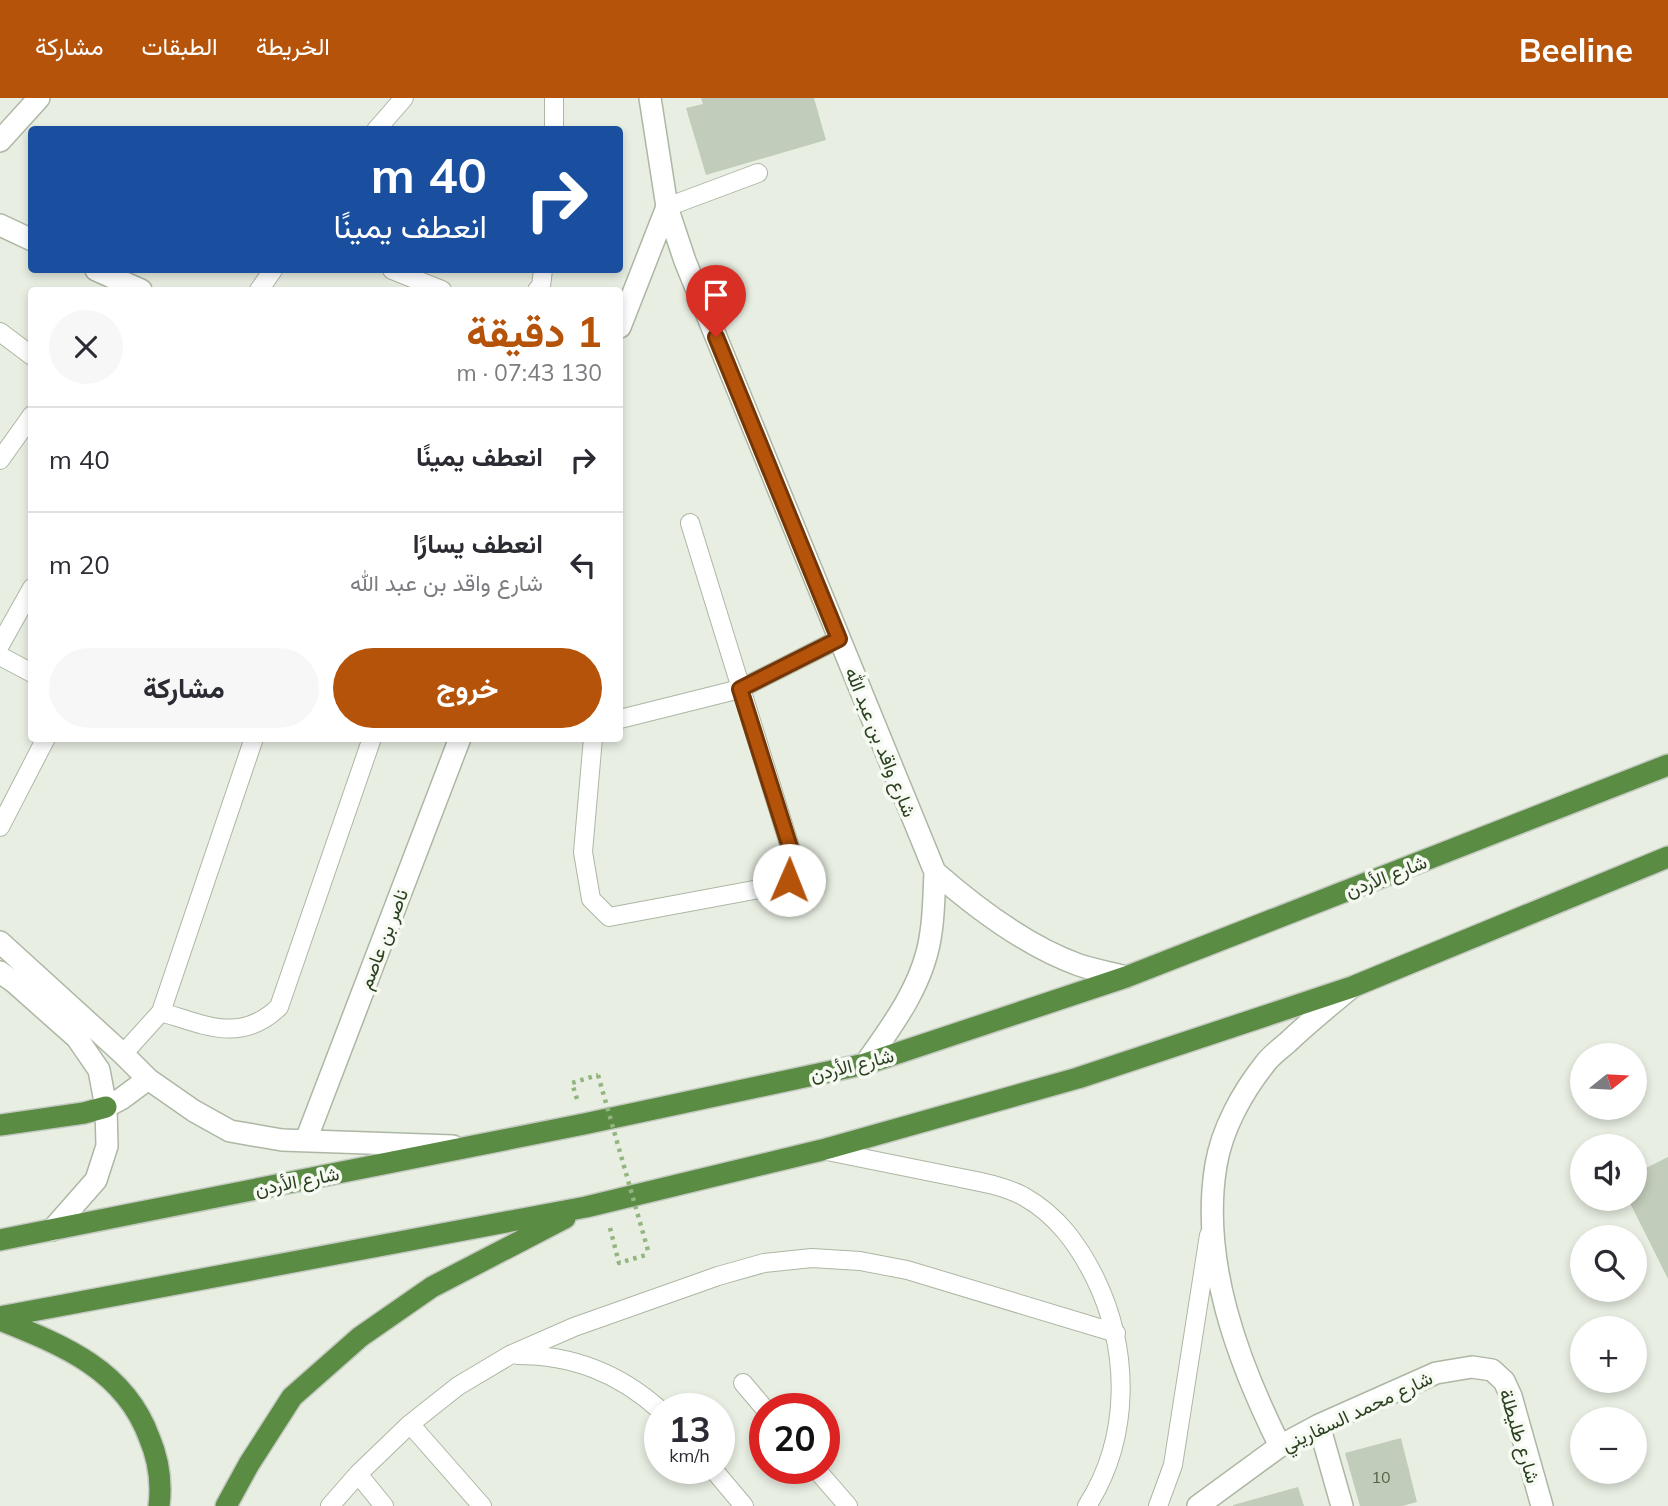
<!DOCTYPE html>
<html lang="ar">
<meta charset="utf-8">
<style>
body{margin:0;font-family:Mulish,Vazirmatn,sans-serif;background:#f7f7f7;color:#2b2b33;direction:rtl;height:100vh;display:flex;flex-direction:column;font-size:26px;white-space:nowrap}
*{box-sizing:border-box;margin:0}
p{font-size:23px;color:#7c7c81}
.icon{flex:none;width:38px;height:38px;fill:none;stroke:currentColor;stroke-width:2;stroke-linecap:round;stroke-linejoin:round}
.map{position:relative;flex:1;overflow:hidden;direction:ltr}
.drawer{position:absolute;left:28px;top:189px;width:595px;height:455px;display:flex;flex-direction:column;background:#fff;border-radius:7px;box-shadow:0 4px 10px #0003;direction:rtl}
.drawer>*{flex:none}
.top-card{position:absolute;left:28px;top:28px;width:595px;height:147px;border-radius:7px;box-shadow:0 4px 10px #0003;direction:rtl;background:#1a4fa0;color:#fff;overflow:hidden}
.needle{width:46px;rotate:72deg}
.buttons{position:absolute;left:1570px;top:945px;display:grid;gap:14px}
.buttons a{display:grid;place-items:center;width:77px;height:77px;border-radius:50%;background:#fff;box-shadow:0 4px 10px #0003;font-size:35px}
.speed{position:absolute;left:644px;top:1295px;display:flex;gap:14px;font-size:35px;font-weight:700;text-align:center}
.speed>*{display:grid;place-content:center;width:91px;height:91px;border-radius:50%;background:#fff;box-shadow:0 4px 10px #0003;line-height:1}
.speed small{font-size:18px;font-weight:400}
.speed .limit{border:10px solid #d22;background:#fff;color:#111}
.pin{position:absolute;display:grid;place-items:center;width:60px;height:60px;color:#fff;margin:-72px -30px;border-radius:50% 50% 50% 0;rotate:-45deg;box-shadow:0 0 7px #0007}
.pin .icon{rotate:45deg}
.me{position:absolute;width:77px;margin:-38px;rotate:1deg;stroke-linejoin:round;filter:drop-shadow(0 0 5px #0008)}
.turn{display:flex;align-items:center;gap:24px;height:147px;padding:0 21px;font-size:32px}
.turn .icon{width:91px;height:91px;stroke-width:2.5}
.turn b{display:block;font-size:49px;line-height:60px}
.round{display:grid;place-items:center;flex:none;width:74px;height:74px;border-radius:37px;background:#f7f7f7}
.summary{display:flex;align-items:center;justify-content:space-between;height:119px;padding:0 21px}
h1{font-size:42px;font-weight:700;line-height:52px;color:#b45309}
.action{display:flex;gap:14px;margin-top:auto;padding:14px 21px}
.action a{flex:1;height:80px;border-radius:42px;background:#b45309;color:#fff;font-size:28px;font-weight:700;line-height:80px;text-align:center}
.action a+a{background:#f7f7f7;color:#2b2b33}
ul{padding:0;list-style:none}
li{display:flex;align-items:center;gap:21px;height:105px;padding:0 21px;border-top:2px solid #e1e1e2}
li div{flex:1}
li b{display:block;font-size:26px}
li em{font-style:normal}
header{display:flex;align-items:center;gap:42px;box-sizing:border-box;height:98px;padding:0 35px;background:#b45309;color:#fff}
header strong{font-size:33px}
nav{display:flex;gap:38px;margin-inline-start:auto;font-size:24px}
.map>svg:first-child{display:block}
</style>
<header>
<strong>Beeline</strong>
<nav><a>الخريطة</a><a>الطبقات</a><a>مشاركة</a></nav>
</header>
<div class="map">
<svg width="1668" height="1408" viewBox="0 0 1668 1408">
<rect width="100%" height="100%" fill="#e8eee2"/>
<path fill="#c2ccba" d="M701,0H814L826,42L706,77L686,10L703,6Z
M1668,1059V1181L1628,1101H1634V1076Z
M1401,1340L1417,1404L1402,1408H1360L1345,1355Z
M1298,1389L1304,1408H1233V1407Z"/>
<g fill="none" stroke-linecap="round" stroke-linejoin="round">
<g stroke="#acb7a4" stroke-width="20">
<path id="service" d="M554,0V32
M376,32L404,0
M667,109L758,75
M392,172L442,192
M259,192L273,172
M537,192L541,188L543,172
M0,234L32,258
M0,362L32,317
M0,547L32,490
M0,558L32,575
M620,621L740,591L839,541
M593,640L583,754L591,801L609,819L775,788L789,782L794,762L690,425
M0,729L46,640
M161,914C205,927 241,946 279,909L372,640
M123,956L161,914L254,640
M822,1052C862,1060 901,1068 941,1076C968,1082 998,1085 1023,1098C1057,1117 1078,1146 1095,1180C1130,1252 1131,1339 1087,1408
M517,1257C573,1257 619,1275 660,1312
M743,1285L765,1311
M410,1326L482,1408
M712,1370L744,1408
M815,1370L848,1408
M358,1376L384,1408
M330,1408L358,1376L410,1326L458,1288L510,1257L574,1229L718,1178L764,1165L812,1160L860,1163L907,1172L1116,1235
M1158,1408L1173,1367L1209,1137"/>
</g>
<g stroke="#acb7a4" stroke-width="24">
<path id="minor" d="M650,0L667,109L685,163L935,774C934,794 934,815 931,834C925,884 893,927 865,966
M0,43L39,0
M0,127L32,142
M96,172L141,192
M620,229L667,109
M935,774C975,809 1028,849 1079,867C1094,872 1111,875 1126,879
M0,844L123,956L148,981L194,1013L230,1033L282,1042L453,1048
M0,874L14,884L77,940L99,972L106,1009L107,1048L96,1082L52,1132
M106,1009L121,1001L148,981
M306,1042L460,640
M1319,1327L1342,1408
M1280,1348C1238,1264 1200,1163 1216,1067C1222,1031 1242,995 1264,967C1270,958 1279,952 1287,945C1308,925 1330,907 1352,889
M1198,1408L1280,1348L1319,1327L1436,1275L1472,1269L1492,1272L1504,1283L1511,1298L1542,1408"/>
</g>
<g stroke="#c4cac1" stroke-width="24">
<path id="trunk" d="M0,1027L84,1015L106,1009
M0,1142L584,1026L865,966L1126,879L1668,667
M0,1219L586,1109L822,1052L1078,980L1352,889L1668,759
M0,1222C62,1247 124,1271 149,1339C158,1360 162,1384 159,1408
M226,1408L249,1366L292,1299L360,1239L432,1189L565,1120"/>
</g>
<path stroke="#93b57f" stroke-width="4.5" stroke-dasharray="3.5 5" stroke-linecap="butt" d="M577,1001L572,985L598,977
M610,1130L619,1165L649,1156"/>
<use href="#service" stroke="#fff" stroke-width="18"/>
<use href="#minor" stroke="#fff" stroke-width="21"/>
<use href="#trunk" stroke="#5a8c44" stroke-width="21"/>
<path stroke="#93b57f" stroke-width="4.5" stroke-dasharray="3.5 5" stroke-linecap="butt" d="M598,977L649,1156"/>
</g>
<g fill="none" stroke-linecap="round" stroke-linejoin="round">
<g stroke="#753606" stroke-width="18">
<path id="route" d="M716,239L839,541L740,591L794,762L789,782"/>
</g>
<use href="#route" stroke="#b45309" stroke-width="12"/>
</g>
<g text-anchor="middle" stroke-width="7" stroke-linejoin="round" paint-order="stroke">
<g font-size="16" fill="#516446">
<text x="1381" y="1385">10</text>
</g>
<g font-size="19" fill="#2b4120" stroke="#f7faf3">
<text transform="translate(881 644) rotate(68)" y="7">شارع واقد بن عبد الله</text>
<text transform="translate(1386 778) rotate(-21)" y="7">شارع الأردن</text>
<text transform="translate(383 841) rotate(-69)" y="7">ناصر بن عاصم</text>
<text transform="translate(852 967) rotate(-14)" y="7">شارع الأردن</text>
<text transform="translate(297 1083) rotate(-11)" y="7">شارع الأردن</text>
<text transform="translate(1357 1313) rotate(-25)" y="7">شارع محمد السفاريني</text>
<text transform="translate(1520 1338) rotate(73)" y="7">شارع طليطلة</text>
</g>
</g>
</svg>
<div class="buttons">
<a><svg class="needle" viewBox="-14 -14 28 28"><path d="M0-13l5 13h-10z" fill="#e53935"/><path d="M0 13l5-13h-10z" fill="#7c7c81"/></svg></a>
<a><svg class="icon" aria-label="sound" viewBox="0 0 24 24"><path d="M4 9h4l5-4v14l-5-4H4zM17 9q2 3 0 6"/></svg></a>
<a><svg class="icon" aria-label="search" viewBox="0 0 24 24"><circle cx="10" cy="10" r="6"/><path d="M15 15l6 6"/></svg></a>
<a>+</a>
<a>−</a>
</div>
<div class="speed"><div>13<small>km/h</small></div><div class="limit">20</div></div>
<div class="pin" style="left:716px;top:239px;background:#d93025"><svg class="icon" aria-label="arrive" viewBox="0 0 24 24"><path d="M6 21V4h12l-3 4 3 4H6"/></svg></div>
<svg class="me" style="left:789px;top:782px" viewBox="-20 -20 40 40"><circle r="19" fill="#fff"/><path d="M0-13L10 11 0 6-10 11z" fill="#b45309"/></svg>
<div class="top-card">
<div class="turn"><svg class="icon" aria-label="right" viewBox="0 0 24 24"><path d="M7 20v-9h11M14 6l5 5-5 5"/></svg><div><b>40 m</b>انعطف يمينًا</div></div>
</div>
<section class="drawer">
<div class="summary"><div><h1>1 دقيقة</h1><p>130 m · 07:43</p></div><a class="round"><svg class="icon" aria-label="close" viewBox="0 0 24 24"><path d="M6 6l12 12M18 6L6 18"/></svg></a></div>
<ul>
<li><svg class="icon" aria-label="right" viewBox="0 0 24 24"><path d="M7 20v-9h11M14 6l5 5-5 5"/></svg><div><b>انعطف يمينًا</b></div><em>40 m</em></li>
<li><svg class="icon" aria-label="left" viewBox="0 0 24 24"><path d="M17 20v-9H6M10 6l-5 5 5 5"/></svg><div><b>انعطف يسارًا</b><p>شارع واقد بن عبد الله</p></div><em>20 m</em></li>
</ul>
<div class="action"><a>خروج</a><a>مشاركة</a></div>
</section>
</div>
